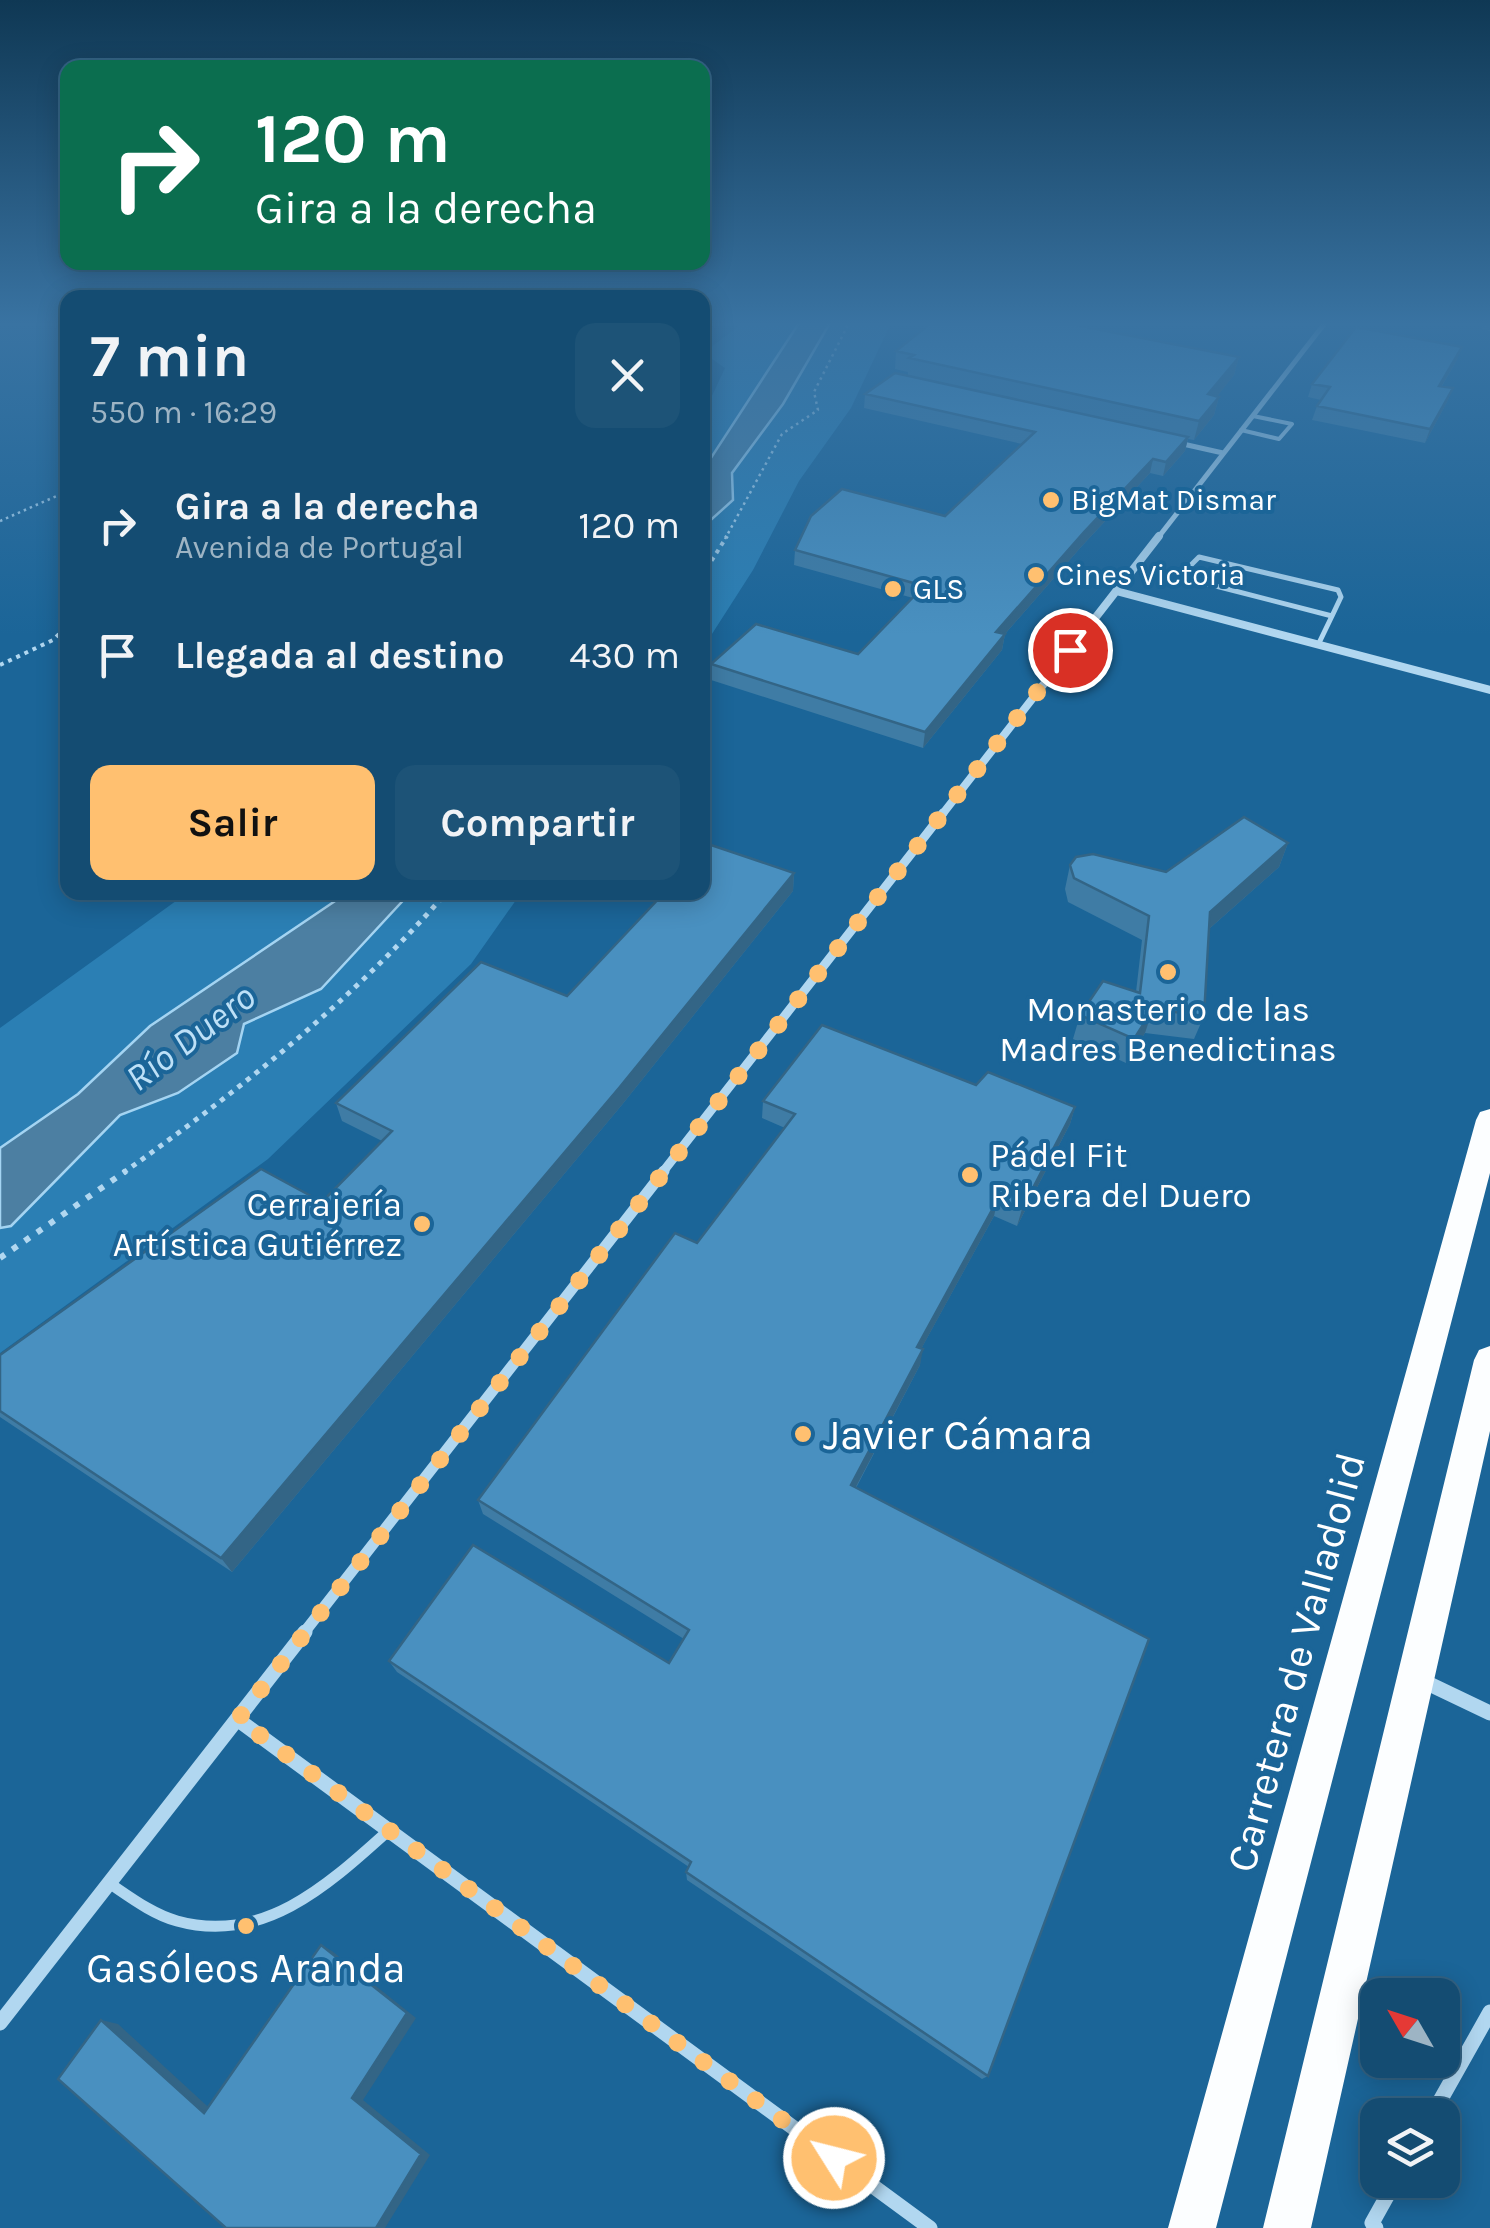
<!DOCTYPE html>
<html lang="es">
<meta charset="utf-8">
<style>
body{margin:0;font-family:Karla,sans-serif;background:#1d5377;color:#f1f3f6;height:100vh;display:flex;flex-direction:column;font-size:38px;white-space:nowrap}
*{box-sizing:border-box;margin:0}
p{font-size:32px;color:#9db4c4}
.icon{flex:none;width:55px;height:55px;fill:none;stroke:currentColor;stroke-width:2;stroke-linecap:round;stroke-linejoin:round}
.map{position:relative;flex:1;overflow:hidden}
.side{position:absolute;left:60px;top:290px;width:650px;height:610px;display:flex;flex-direction:column;background:#144c72;border-radius:20px;box-shadow:0 5px 25px #0003,0 0 0 2px #336384}
.side>*{flex:none}
.guide{position:absolute;left:60px;top:60px;width:650px;height:210px;border-radius:20px;box-shadow:0 5px 25px #0003,0 0 0 2px #336384;background:#0b6e4f;color:#fff;overflow:hidden}
.needle{width:65px;rotate:309deg}
.tools{position:absolute;left:1360px;top:1978px;display:grid;gap:20px}
.tools a{display:grid;place-items:center;width:100px;height:100px;border-radius:20px;background:#144c72;box-shadow:0 5px 25px #0003,0 0 0 2px #336384;font-size:50px}
.pin{position:absolute;display:grid;place-items:center;width:85px;height:85px;color:#fff;margin:-42px;border:5px solid #fff;border-radius:50%;box-shadow:0 2px 10px #0007}
.me{position:absolute;width:110px;margin:-55px;rotate:306deg;stroke-linejoin:round;filter:drop-shadow(0 0 8px #0008)}
.turn{display:flex;align-items:center;gap:35px;height:210px;padding:0 30px;font-size:45px}
.turn .icon{width:130px;height:130px;stroke-width:2.5}
.turn b{display:block;font-size:70px;line-height:85px}
.round{display:grid;place-items:center;flex:none;width:105px;height:105px;border-radius:20px;background:#1d5377}
.summary{display:flex;align-items:center;justify-content:space-between;height:170px;padding:0 30px}
h1{font-size:60px;font-weight:700;line-height:75px}
.cta{display:flex;gap:20px;margin-top:auto;padding:20px 30px}
.cta a{flex:1;height:115px;border-radius:20px;background:#ffc070;color:#111;font-size:40px;font-weight:700;line-height:115px;text-align:center}
.cta a+a{background:#1d5377;color:#f1f3f6}
ul{padding:0;list-style:none}
li{display:flex;align-items:center;gap:30px;height:130px;padding:0 30px}
li div{flex:1}
li b{display:block;font-size:38px}
li em{font-style:normal}
.map>svg:first-child{display:block}
</style>
<div class="map">
<svg width="1490" height="2228" viewBox="0 0 1490 2228">
<rect width="100%" height="100%" fill="#1b6598"/>
<path fill="#2b7fb4" d="M743,323H799L703,470L704,413L725,368L703,353Z
M830,323H891L851,408L799,481L753,570L703,648V527L733,500L732,473L783,404Z
M187,893H347L150,1026L78,1094L0,1148V1028Z
M410,893H521L471,964L268,1159L0,1353V1228L11,1226L120,1115L178,1093L244,1024L321,989Z"/>
<path fill="#4c7fa2" stroke="#a4d4f2" stroke-width="2.5" d="M799,323H830L783,404L732,473L733,500L703,527V470Z
M347,893H410L321,989L244,1024L237,1053L178,1093L120,1115L11,1226L0,1228V1148L78,1094L150,1026Z"/>
<g fill="none" stroke-linecap="round" stroke-linejoin="round">
<path stroke="#b1d7f0" stroke-width="2.5" stroke-dasharray="2.5 4" stroke-linecap="butt" d="M0,521L68,491
M725,539L782,434L818,410L814,392L849,323"/>
<path stroke="#b1d7f0" stroke-width="4" stroke-dasharray="4 5" stroke-linecap="butt" d="M702,576L727,536
M0,665L53,640L68,625"/>
<path stroke="#b1d7f0" stroke-width="5" stroke-dasharray="5 6" stroke-linecap="butt" d="M123,1173C241,1089 351,1002 447,892"/>
<path stroke="#b1d7f0" stroke-width="6" stroke-dasharray="6 9" stroke-linecap="butt" d="M0,1258L126,1171"/>
<path stroke="#b1d7f0" stroke-width="4" d="M1241,430L1279,439L1292,424L1253,416"/>
<path stroke="#b1d7f0" stroke-width="5" d="M1199,557L1338,590L1341,597L1332,616L1208,584L1191,578L1186,570Z
M1318,645L1332,616"/>
<path stroke="#b1d7f0" stroke-width="11" d="M109,1883C130,1897 152,1914 177,1921C263,1945 328,1885 388,1831"/>
<path stroke="#b1d7f0" stroke-width="5" d="M1174,442L1223,453
M1157,539L1325,323"/>
<path stroke="#b1d7f0" stroke-width="8" d="M1116,591L1490,690
M941,816L1159,536"/>
<path stroke="#b1d7f0" stroke-width="9" d="M662,1173L943,813"/>
<path stroke="#b1d7f0" stroke-width="11" d="M303,1634L664,1171"/>
<path stroke="#b1d7f0" stroke-width="15" d="M1423,1681L1490,1713
M237,1719L930,2228
M0,2023L305,1632
M1432,2115L1490,2012
M1376,2228L1372,2223L1396,2180"/>
<path fill="#fcfeff" fill-rule="evenodd" d="M1490,1109V1173L1216,2228H1168L1476,1120L1480,1112Z
M1490,1346V1431L1311,2228H1263L1474,1360L1479,1350Z"/>
</g>
<path fill="#3f7ca5" d="M1483,323H1490V331L1481,329Z
M896,351L1239,357L1234,375L1217,396L1219,397L1214,415L1194,440L1188,439L1185,451L1163,476L1150,473L1081,547L1005,634L1002,650L923,748L711,680V664L858,654L913,598L794,565L795,550L945,516L1022,444L864,408L865,394L908,375V372L895,369Z
M1457,360L1442,386L1453,388L1447,402L1425,443L1312,420L1317,406L1321,400L1308,397L1312,384Z
M1288,843L1279,867L1209,929L1204,1016L1194,1039L1145,1033L1126,1063L1073,1039L1080,1015L1136,992L1142,940L1068,902L1065,889L1070,865L1166,872Z
M794,873L793,891L621,1106L232,1572L0,1417V1355L322,1202L382,1141L342,1121L336,1103L567,996Z
M976,1085L1075,1107L1070,1124L1017,1226L994,1216L921,1349L920,1365L856,1488L988,2076L982,2079L687,1880L686,1872L689,1867L397,1672L389,1661L669,1663L684,1639L483,1514L478,1500L697,1243L785,1128L762,1118L763,1101Z"/>
<path fill="#336586" d="M1462,347L1457,360L1434,399L1439,386Z
M1239,357L1234,375L1204,413L1208,394Z
M1453,388L1447,402L1425,443L1430,429Z
M1219,397L1214,415L1194,440L1199,421Z
M1188,437L1185,451L1163,476L1166,462Z
M1153,459L1150,473L1081,547L1005,634L1002,650L923,748L925,732L996,632L1084,532Z
M1288,843L1279,867L1201,936L1210,912Z
M794,873L793,891L621,1106L232,1572L221,1558Z
M1153,1009L1145,1033L1126,1063L1134,1039Z
M1075,1107L1070,1124L1017,1226L1022,1209Z
M998,1199L994,1216L914,1362L917,1347Z
M923,1349L920,1365L849,1500L851,1485Z
M321,1945L332,1951L416,2018L363,2100L430,2155L385,2228H376L352,2098Z
M101,2020L118,2024L218,2116L204,2113Z"/>
<path fill="#4990c0" stroke="#336586" stroke-width="2.5" d="M931,323H1065L1239,357L1208,394L1219,397L1199,421L909,358L914,355L896,351Z
M1356,327L1462,347L1439,386L1453,388L1430,429L1317,406L1330,387L1312,384Z
M895,373L1188,437L1166,462L1153,459L1084,532L996,632L1005,634L925,732L711,664L756,624L858,654L924,586L795,550L811,516L842,489L945,516L1035,432L865,394Z
M1244,817L1288,843L1210,912L1204,1016L1153,1009L1134,1039L1080,1015L1103,981L1140,993L1149,916L1074,878L1070,865L1076,857L1093,854L1166,872Z
M711,845L794,873L619,1088L221,1558L0,1411V1355L261,1169L322,1202L392,1131L336,1103L481,962L567,996L665,892H702V854Z
M822,1025L976,1085L988,1072L1075,1107L1022,1209L998,1199L917,1347L923,1349L851,1485L1149,1639L988,2076L686,1872L691,1862L389,1661L473,1545L669,1663L689,1630L478,1500L675,1233L697,1243L795,1114L763,1101Z
M321,1945L407,2013L352,2098L421,2154L376,2228H226L58,2079L101,2020L204,2113Z"/>
<linearGradient id="sky" x2="0" y2="1"><stop stop-color="#0f3854"/><stop offset="0.51" stop-color="#3973a2"/><stop offset="1" stop-color="#3973a2" stop-opacity="0"/></linearGradient>
<rect width="1490" height="635" fill="url(#sky)"/>
<g fill="none" stroke-linecap="round" stroke-linejoin="round">
<path stroke="#ffc070" stroke-width="18" stroke-dasharray="0 32.4" d="M834,2158L238,1719L1070,650"/>
</g>
<g fill="#ffc070" stroke="#1b6598" stroke-width="4">
<circle cx="1051" cy="500" r="10"/>
<circle cx="1036" cy="575" r="10"/>
<circle cx="893" cy="589" r="10"/>
<circle cx="1168" cy="972" r="10"/>
<circle cx="970" cy="1175" r="10"/>
<circle cx="422" cy="1224" r="10"/>
<circle cx="803" cy="1434" r="10"/>
<circle cx="246" cy="1926" r="10"/>
</g>
<g text-anchor="middle" stroke-width="8" stroke-linejoin="round" paint-order="stroke">
<g font-size="30" fill="#fff" stroke="#1b6598" text-anchor="start">
<text x="1071" y="510">BigMat Dismar</text>
<text x="1056" y="585">Cines Victoria</text>
<text x="913" y="599">GLS</text>
</g>
<g font-size="35" fill="#fff" stroke="#1b6598">
<text x="1168" y="1021">Monasterio de las<tspan x="1168" dy="40">Madres Benedictinas</tspan></text>
<text x="990" y="1167" text-anchor="start">Pádel Fit<tspan x="990" dy="40">Ribera del Duero</tspan></text>
<text x="402" y="1216" text-anchor="end">Cerrajería<tspan x="402" dy="40">Artística Gutiérrez</tspan></text>
</g>
<g font-size="38" font-style="italic" fill="#bde0f7" stroke="#1b6598">
<text transform="translate(190 1037) rotate(-37)" y="13">Río Duero</text>
</g>
<g font-size="42" fill="#fff" stroke="#1b6598" text-anchor="start">
<text x="823" y="1449">Javier Cámara</text>
<text x="246" y="1982" text-anchor="middle">Gasóleos Aranda</text>
</g>
<g font-size="42" fill="#fff" stroke="#1b6598">
<text transform="translate(1295 1662) rotate(-75)" y="15">Carretera de Valladolid</text>
</g>
</g>
</svg>
<div class="tools">
<a><svg class="needle" viewBox="-14 -14 28 28"><path d="M0-13l5 13h-10z" fill="#e53935"/><path d="M0 13l5-13h-10z" fill="#9db4c4"/></svg></a>
<a><svg class="icon" aria-label="layers" viewBox="0 0 24 24"><path d="M12 4l9 5-9 5-9-5zM3 14l9 5 9-5"/></svg></a>
</div>
<div class="pin" style="left:1070px;top:650px;background:#d93025"><svg class="icon" aria-label="arrive" viewBox="0 0 24 24"><path d="M6 21V4h12l-3 4 3 4H6"/></svg></div>
<svg class="me" style="left:834px;top:2158px" viewBox="-20 -20 40 40"><circle r="17" fill="#ffc070" stroke="#fff" stroke-width="3"/><path d="M0-11L8 9 0 5-8 9z" fill="#fff"/></svg>
<div class="guide">
<div class="turn"><svg class="icon" aria-label="right" viewBox="0 0 24 24"><path d="M7 20v-9h11M14 6l5 5-5 5"/></svg><div><b>120 m</b>Gira a la derecha</div></div>
</div>
<section class="side">
<div class="summary"><div><h1>7 min</h1><p>550 m · 16:29</p></div><a class="round"><svg class="icon" aria-label="close" viewBox="0 0 24 24"><path d="M6 6l12 12M18 6L6 18"/></svg></a></div>
<ul>
<li><svg class="icon" aria-label="right" viewBox="0 0 24 24"><path d="M7 20v-9h11M14 6l5 5-5 5"/></svg><div><b>Gira a la derecha</b><p>Avenida de Portugal</p></div><em>120 m</em></li>
<li><svg class="icon" aria-label="arrive" viewBox="0 0 24 24"><path d="M6 21V4h12l-3 4 3 4H6"/></svg><div><b>Llegada al destino</b></div><em>430 m</em></li>
</ul>
<div class="cta"><a>Salir</a><a>Compartir</a></div>
</section>
</div>
